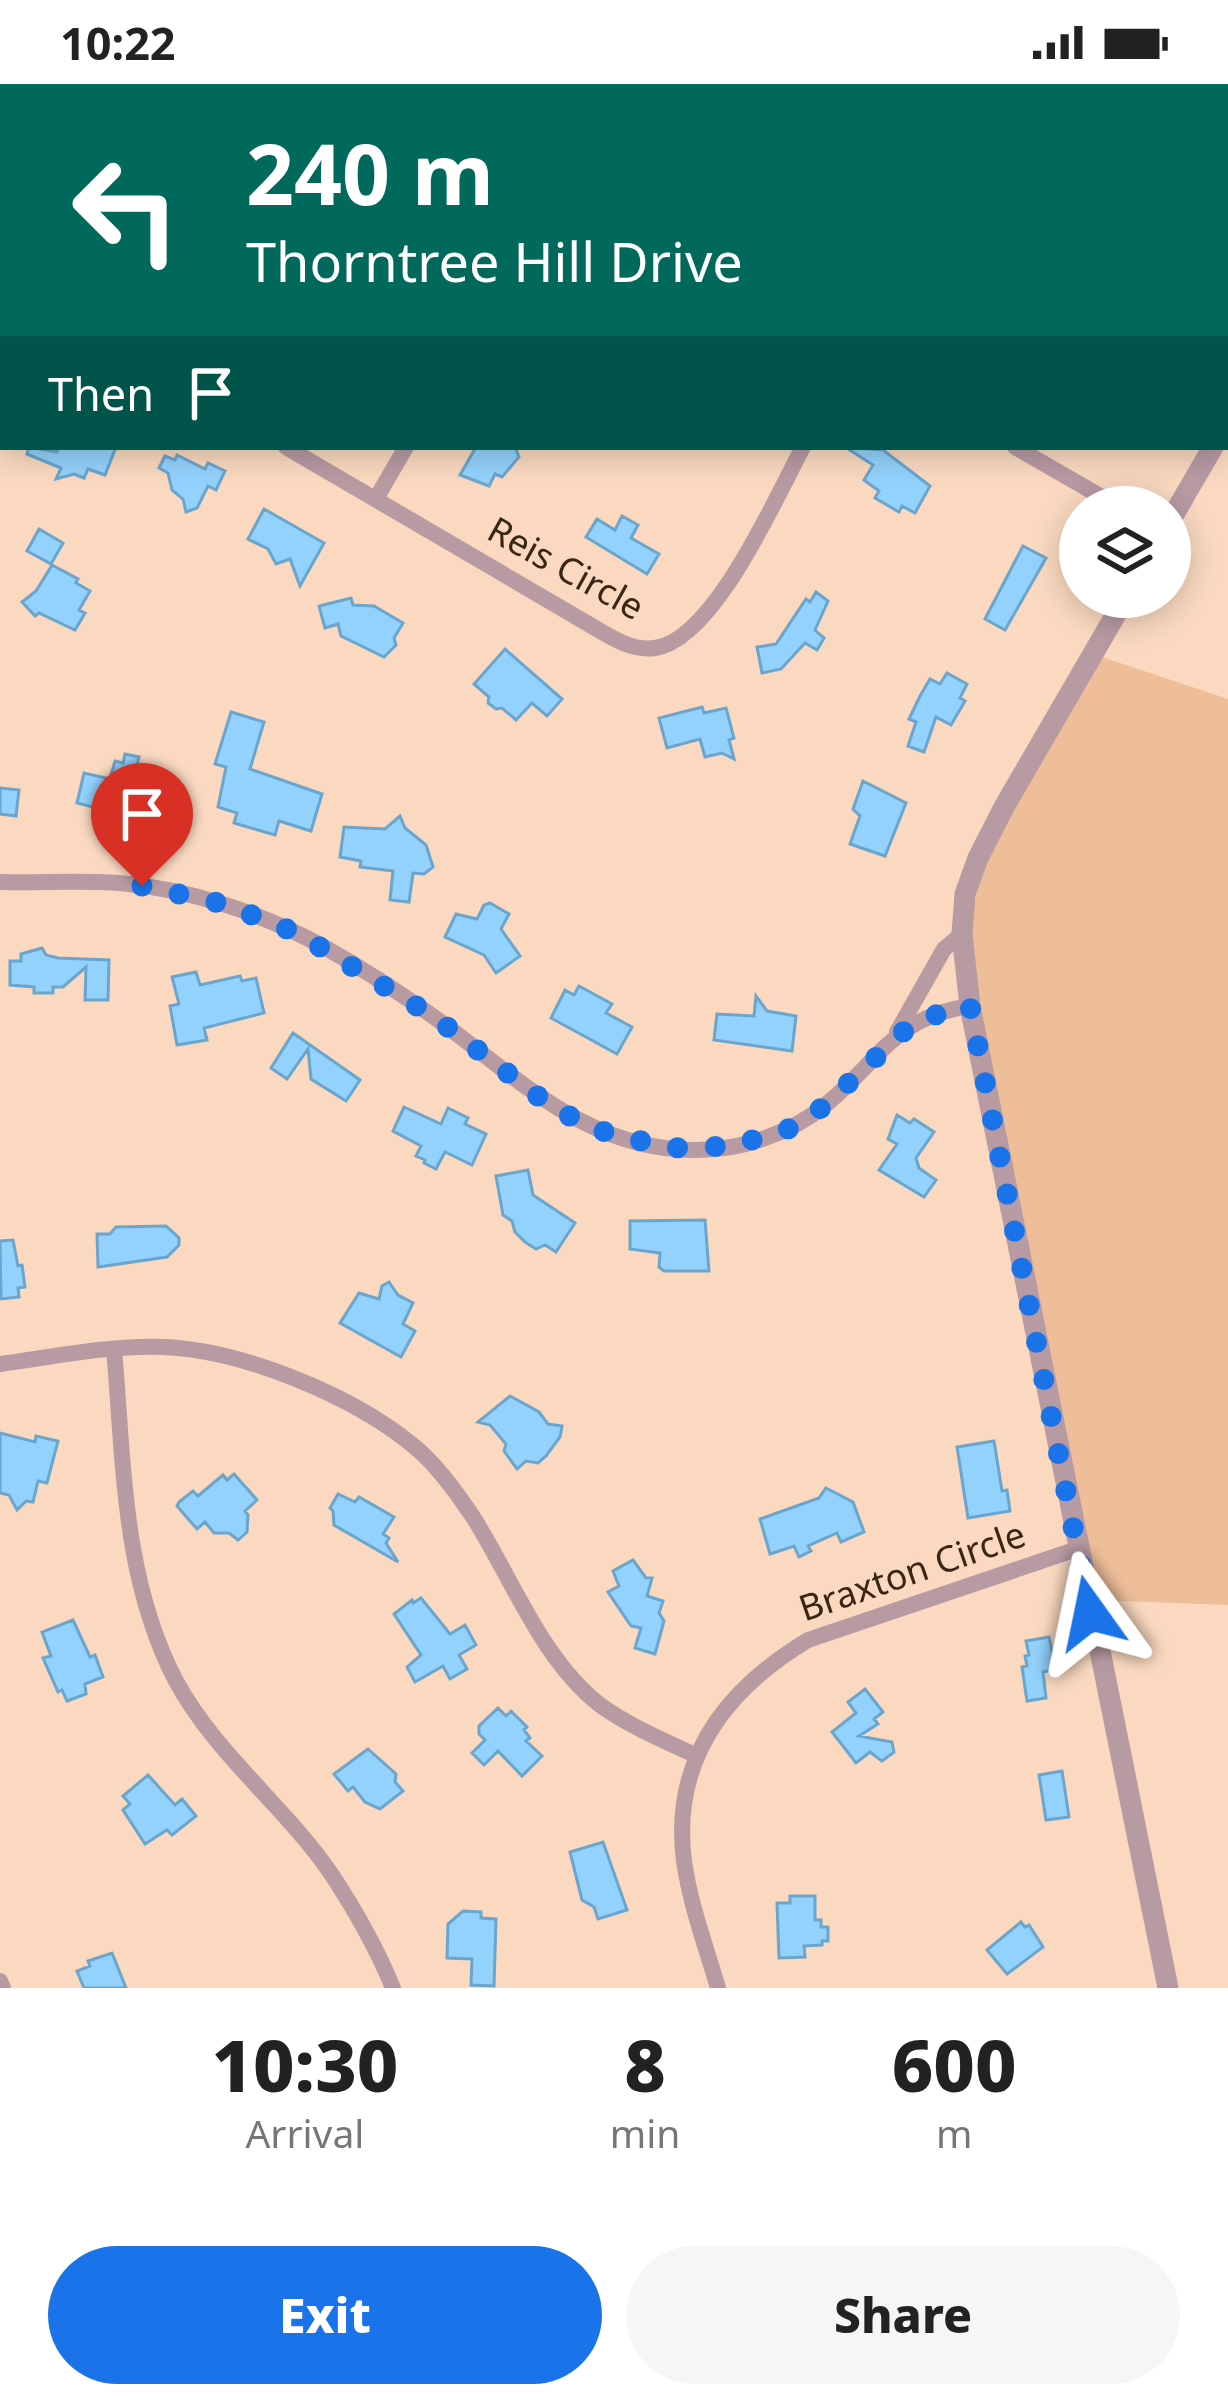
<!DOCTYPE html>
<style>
body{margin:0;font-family:"Noto Sans",sans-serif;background:#f6f6f6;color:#222;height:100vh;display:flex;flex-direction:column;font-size:45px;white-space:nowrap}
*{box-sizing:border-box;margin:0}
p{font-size:39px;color:#767676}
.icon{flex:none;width:66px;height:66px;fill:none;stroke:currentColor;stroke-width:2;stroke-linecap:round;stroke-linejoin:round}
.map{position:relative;height:1904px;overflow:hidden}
.sheet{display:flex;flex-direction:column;background:#fff;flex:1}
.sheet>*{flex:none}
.guide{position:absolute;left:0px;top:0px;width:1230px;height:366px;box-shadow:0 6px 30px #0003;background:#00695c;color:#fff;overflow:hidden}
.tools{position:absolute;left:1059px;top:402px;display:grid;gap:24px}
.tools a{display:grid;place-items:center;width:132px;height:132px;border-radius:50%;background:#fff;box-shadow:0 6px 30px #0003;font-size:60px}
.pin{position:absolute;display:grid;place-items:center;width:102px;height:102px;color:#fff;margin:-123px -51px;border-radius:50% 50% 50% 0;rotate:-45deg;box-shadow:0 0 12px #0007}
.pin .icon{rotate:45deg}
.me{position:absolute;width:132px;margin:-66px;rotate:348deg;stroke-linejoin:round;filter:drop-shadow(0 0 9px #0008)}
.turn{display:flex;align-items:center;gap:42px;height:252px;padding:0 48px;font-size:54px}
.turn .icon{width:156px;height:156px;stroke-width:2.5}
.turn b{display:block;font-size:84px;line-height:102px}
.then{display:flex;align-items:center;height:114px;padding:0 48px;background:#0003;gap:24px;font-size:45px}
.eta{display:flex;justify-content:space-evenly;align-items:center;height:204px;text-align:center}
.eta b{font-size:72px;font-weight:800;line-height:84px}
.action{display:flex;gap:24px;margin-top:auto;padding:24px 48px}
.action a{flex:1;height:138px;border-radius:72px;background:#1a73e8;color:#fff;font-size:48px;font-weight:800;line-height:138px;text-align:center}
.action a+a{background:#f6f6f6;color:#222}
.status{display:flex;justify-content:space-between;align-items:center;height:84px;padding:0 60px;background:#fff;direction:ltr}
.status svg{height:33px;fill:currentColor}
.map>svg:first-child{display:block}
</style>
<div class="status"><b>10:22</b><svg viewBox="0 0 49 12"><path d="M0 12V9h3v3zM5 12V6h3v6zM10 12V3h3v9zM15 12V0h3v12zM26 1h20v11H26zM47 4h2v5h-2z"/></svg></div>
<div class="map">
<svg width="1228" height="1904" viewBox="0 0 1228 1904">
<rect width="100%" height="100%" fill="#fad9c0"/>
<path fill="#eebe99" d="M1102,573L1228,615V1521L1096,1516L980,921C976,885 967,846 976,810C994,738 1064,639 1102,573Z"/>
<path fill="#93d2fd" stroke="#6ba5cc" stroke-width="3" d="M29,363L57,368L59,363H116L105,391L88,385L84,394L74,390L56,395L61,384L27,370Z
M476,363H515L519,373L502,393L495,390L489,402L460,391Z
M845,363L883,366L930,402L915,429L902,422L899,428L875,414L879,407L864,396L873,381Z
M177,371L205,385L208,379L225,387L216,406L208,402L197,424L186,428L183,415L172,406L168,389L159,384L165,372L175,376Z
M264,425L324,459L300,502L290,475L276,480L268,465L248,455Z
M622,432L638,441L631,454L659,470L647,490L586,453L597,435L615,446Z
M39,445L63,459L51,480L27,467Z
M1023,462L1046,474L1005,546L985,535Z
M52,481L78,495L76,499L90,507L79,526L85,529L75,546L39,529L35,532L22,518L36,507Z
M816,508L828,517L815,546L824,554L817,566L805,559L781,585L762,589L757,563L776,560L806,515L810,518Z
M351,514L353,521L374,522L403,539L394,554L396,561L384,573L341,552L338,540L325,544L319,522Z
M505,565L562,615L547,632L532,619L516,636L502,624L496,625L488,619L489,613L474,600Z
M947,589L967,600L960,614L965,617L951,641L936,633L924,668L908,662L916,638L909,635L920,612L930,595L940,600Z
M702,623L704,629L726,624L734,654L729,656L734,675L722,669L705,673L700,655L667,664L659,634Z
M231,628L264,638L250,685L322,710L311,747L279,737L275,751L234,739L237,729L218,723L226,683L215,680Z
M125,670L139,673L133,698L153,702L147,729L114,722L112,728L77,719L84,689L110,695L115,677L123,679Z
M863,697L906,719L885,772L850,760L860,732L853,725Z
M0,704L19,706L16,732L0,730Z
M400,732L405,744L426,761L433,783L424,790L413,789L409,818L390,816L393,787L360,783L361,777L340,773L344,743L385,745Z
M490,819L509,830L501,845L520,872L496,889L484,871L445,853L456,830L477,835L484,821Z
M42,864L46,871L58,874L109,876L108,916H85L86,883L63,903H53V909H34V903L10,901V877H21V870Z
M196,888L200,901L240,892L242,897L256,894L264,929L204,944L207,956L177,961L170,922L179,920L172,893Z
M579,902L612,920L606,929L632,943L617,970L551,934L565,906L574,911Z
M756,912L767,927L796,932L792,967L714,956L717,930L754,932Z
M293,949L360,996L346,1017L311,995L308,965L287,995L271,984Z
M404,1023L441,1040L448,1024L468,1034L465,1040L486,1050L472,1081L445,1068L436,1085L424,1079L425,1076L416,1072L421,1062L393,1047Z
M897,1031L910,1039L914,1035L934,1048L916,1074L919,1084L936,1096L924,1113L879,1086L897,1060L888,1055Z
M528,1086L533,1111L575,1139L556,1168L545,1161L536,1165L525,1158L515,1148L512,1137L503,1131L496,1092Z
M705,1136L709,1187H664L659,1183L660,1169L630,1165V1137Z
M166,1142L179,1154V1161L167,1173L98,1183L97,1150H110L116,1143Z
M13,1156L18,1182L22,1181L25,1203L18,1204L19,1213L1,1215L0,1157Z
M389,1198L398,1211L413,1219L403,1240L415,1247L401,1273L340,1239L359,1209L379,1215L382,1202Z
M510,1312L539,1328L548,1340L562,1342L560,1353L546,1372L538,1379L526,1377L517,1385L504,1367L506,1360L490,1341L478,1338Z
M0,1349L35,1358L36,1352L58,1357L47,1399L38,1397L33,1418L26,1417L17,1426L9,1411L0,1409Z
M994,1357L1002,1407L1007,1406L1010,1427L968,1434L957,1363Z
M234,1390L257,1416L245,1427L248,1431L247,1448L238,1456L229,1449H214L205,1438L197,1445L177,1422L179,1418L193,1407L198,1412L223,1391L227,1396Z
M826,1404L853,1418L864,1448L841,1458L837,1449L808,1462L811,1467L799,1473L794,1462L770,1470L760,1435L819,1414Z
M338,1410L355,1418L359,1413L394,1433L383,1450L389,1454L386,1459L398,1478L334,1441L333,1427L330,1424Z
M633,1476L646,1494H652L647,1512L663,1517L659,1529L664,1537L655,1570L635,1564L641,1544L631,1542L608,1508L619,1502L613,1487Z
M421,1514L450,1550L465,1541L476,1561L459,1571L467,1585L450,1595L443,1582L415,1598L407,1583L421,1571L394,1530L412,1516L413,1519Z
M73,1536L90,1573L95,1571L103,1593L85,1600L86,1610L67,1617L62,1606L58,1608L43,1574L51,1572L42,1548Z
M1049,1553L1054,1576L1053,1586L1043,1588L1046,1614L1027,1617L1022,1583L1027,1582L1025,1572L1029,1571L1026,1557Z
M865,1605L883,1628L874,1635L878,1640L859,1652L892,1658L894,1668L882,1677L870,1668L856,1679L832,1648L856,1629L848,1618Z
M498,1624L506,1632L511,1627L527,1643L524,1646L530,1654L526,1657L542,1672L522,1692L498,1667L484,1681L472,1669L485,1656L479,1650V1642Z
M368,1665L396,1690L395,1698L403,1707L380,1725L365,1718L353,1703L348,1707L334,1690Z
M1062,1687L1069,1733L1046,1736L1039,1691Z
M148,1691L175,1721L182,1715L196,1732L172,1751L167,1746L145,1760L123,1726L130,1720L123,1712Z
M603,1758L627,1826L598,1835L594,1823L582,1816L570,1768Z
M790,1812H815V1836H821V1843H828V1857H822V1861L804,1862L805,1873L779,1874L777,1819H790Z
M463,1827L481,1828V1834L496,1835L494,1902L471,1901L472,1875L447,1874L448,1840Z
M1021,1838L1025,1843L1029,1841L1043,1863L1007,1890L987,1866Z
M112,1869L126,1904H84L77,1887L90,1882L88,1877Z"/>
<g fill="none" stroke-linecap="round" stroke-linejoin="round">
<path stroke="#b89aa3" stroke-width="16" d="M706,0L711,3
M305,3L313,0
M612,3L613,0
M0,212L3,214
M286,363L585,538C606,550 630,568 655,564C714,556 776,413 803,363
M1015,363L1119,423
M377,413L406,363
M0,798C39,799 79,796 119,799C190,805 264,830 326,864C363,885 400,909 434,933C516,992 586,1067 697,1066C740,1066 790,1050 824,1022C879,978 893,933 970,922
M897,948L944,865L962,850
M114,1265C124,1378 122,1494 176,1597C216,1671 285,1722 332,1791C355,1826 377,1865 393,1904
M0,1280C53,1273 109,1261 163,1263C243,1266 354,1312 415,1363C437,1381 457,1409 473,1433C512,1494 541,1575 600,1621C629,1642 665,1657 697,1672
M0,1897L3,1904
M718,1904C706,1863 690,1820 684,1777C671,1676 725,1606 808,1556L1077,1465"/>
<path stroke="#b89aa3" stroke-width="21" d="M1227,339L1228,338
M1170,437L1213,363
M1126,513L1004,723L978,774L965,810L962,850L970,922L1168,1904"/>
</g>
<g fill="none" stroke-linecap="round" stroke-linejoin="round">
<path stroke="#1a73e8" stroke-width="21" stroke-dasharray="0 37.8" d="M142,802L224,820L297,849L433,932L556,1026L605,1048L670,1064L732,1062L788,1045L823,1023L916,936L970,922L1090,1529"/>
</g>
<g text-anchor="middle" stroke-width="12" stroke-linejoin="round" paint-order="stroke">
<g font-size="36" fill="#3a2615" stroke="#fad9c0">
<text transform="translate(566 484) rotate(29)" y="13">Reis Circle</text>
<text transform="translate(912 1487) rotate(-19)" y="13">Braxton Circle</text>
</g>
</g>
</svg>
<div class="tools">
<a><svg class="icon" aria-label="layers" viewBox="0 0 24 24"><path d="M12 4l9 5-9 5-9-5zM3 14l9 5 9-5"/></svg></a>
</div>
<div class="pin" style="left:142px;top:802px;background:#d93025"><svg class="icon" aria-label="arrive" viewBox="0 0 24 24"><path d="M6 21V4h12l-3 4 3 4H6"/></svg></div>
<svg class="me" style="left:1090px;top:1529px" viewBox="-20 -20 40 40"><path d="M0-17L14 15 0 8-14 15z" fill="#1a73e8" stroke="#fff" stroke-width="4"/></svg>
<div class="guide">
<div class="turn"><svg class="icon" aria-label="left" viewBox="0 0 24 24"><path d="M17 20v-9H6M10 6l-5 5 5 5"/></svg><div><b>240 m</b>Thorntree Hill Drive</div></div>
<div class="then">Then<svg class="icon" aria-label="arrive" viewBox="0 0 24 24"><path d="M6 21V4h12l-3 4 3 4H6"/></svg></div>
</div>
</div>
<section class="sheet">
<div class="eta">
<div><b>10:30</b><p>Arrival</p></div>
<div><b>8</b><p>min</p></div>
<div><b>600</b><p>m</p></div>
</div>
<div class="action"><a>Exit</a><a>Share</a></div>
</section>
